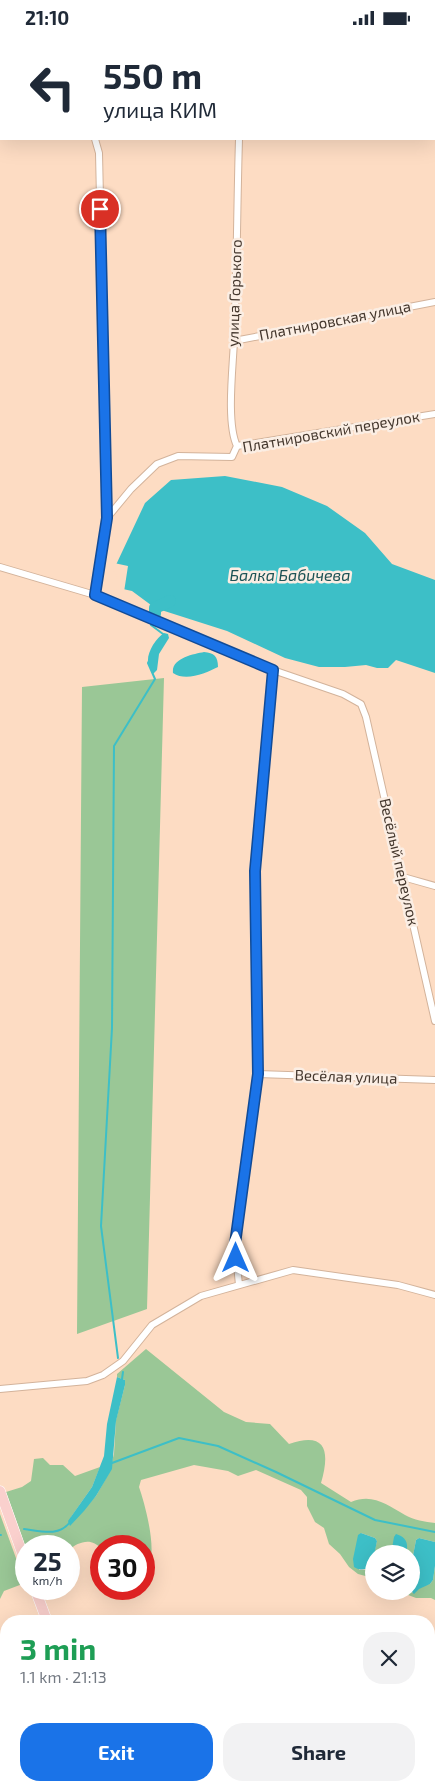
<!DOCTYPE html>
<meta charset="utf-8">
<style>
body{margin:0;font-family:"Exo 2",sans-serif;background:#f2f2f3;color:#1f2937;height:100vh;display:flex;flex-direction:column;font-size:19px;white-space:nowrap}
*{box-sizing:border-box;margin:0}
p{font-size:16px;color:#747a83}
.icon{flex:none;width:28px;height:28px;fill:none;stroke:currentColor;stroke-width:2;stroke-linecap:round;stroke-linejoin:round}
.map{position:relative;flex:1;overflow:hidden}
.drawer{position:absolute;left:0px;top:1580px;width:435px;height:176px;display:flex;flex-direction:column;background:#fff;border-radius:20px 20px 0 0;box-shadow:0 5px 20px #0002}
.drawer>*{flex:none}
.top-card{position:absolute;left:0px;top:0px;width:435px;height:105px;box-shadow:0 5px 20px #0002;background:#fff;color:#1f2937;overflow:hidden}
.controls{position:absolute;left:365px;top:1510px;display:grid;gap:10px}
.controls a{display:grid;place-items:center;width:55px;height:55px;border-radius:50%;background:#fff;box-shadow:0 5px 20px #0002;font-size:25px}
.speed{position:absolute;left:15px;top:1500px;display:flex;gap:10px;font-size:25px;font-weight:700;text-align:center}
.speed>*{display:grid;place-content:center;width:65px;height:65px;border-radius:50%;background:#fff;box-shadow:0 5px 20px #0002;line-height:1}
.speed small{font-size:12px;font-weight:400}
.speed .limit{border:8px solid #d22;background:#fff;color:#111}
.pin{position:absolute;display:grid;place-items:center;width:42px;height:42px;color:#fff;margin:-21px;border:2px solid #fff;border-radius:50%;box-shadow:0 1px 5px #0007}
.me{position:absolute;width:55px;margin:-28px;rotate:0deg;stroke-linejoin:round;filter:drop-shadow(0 0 4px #0008)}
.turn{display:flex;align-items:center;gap:18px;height:105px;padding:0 20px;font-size:22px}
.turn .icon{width:65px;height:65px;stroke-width:2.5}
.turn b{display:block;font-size:35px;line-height:42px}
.round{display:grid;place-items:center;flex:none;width:52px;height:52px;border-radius:20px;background:#f2f2f3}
.overview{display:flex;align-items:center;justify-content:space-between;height:85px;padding:0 20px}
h1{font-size:30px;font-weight:700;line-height:38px;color:#1e9e55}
.primary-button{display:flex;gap:10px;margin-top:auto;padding:10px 20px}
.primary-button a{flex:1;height:58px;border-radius:20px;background:#1a73e8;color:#fff;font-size:20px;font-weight:700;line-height:58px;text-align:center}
.primary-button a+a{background:#f2f2f3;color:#1f2937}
.status{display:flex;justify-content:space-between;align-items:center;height:35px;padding:0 25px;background:#fff;direction:ltr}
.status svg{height:14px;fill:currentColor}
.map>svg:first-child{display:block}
</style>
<div class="status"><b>21:10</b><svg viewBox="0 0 49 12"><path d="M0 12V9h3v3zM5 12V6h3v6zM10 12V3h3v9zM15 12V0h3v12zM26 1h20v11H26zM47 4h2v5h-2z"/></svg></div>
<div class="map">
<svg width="435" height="1756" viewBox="0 0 435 1756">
<rect width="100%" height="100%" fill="#fddcc3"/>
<path fill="#9ac796" d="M164,643L147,1274L77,1299L82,652Z
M146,1314L224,1377L246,1387L270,1389L289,1409C327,1396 330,1417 321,1448L351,1467C373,1458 387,1470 405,1480C414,1485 425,1487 435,1488V1507L419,1503L416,1505L411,1531V1519H406L407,1514L391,1516V1519H374L377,1506L375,1503L361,1498L359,1535H365L372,1531L374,1521V1539L369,1542L358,1539L349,1532L340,1519L329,1509L324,1493L315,1487L307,1471V1462L301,1455L256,1435L238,1441L228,1436L194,1430L141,1445L139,1452C145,1469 161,1526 144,1538V1511H101V1514C92,1502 78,1507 69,1515L73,1522L69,1534V1511H26V1513L6,1457L22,1452L31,1446L34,1424L43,1423L50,1430H63L75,1441L100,1432L92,1452L71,1482L70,1490L96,1461L109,1438L114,1419L116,1385L125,1350V1345L117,1342V1339Z
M0,1479L25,1548L4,1556L0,1564Z
M435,1531V1565L431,1563H416L403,1558L402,1556H411L412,1558L423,1550L430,1549L433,1545Z"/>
<path fill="#3dbfc7" d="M225,441L282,452L327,471L365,498L392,529L435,545V638L396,625L388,633H377L366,630L345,632H319L285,623L227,596L155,573L132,556L114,552L121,544L115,532L145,468L171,445Z
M164,598L168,599L169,603L159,619L157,635L153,639C151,635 149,631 148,627C147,617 156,603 164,598Z
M204,617C214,618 218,621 218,632C206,638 186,647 173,638C171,623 194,619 204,617Z
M117,1342L125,1345V1350L116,1386L112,1434L96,1461L84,1476L70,1491L68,1486L92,1452L104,1421L107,1389Z
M361,1498L375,1503L377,1506L372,1531C365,1535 361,1536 354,1532L353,1524L358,1500Z
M396,1499C406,1502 409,1508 406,1519H391L394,1502Z
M419,1503L435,1507V1531L433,1545L430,1549L419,1554L414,1559L411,1556L414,1546L411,1543V1531L416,1505Z"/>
<path fill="#fddcc3" d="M114,528L128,531L124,557L111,553V548L118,543L112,533Z"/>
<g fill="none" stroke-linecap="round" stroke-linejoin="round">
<path stroke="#3dbfc7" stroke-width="2" d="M151,590L163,599
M118,1323L101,1191L112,993L114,711L155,644L148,628L149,626
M122,1344L123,1337
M112,1428L179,1403L218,1411L276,1437L375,1485L435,1497
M24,1494C41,1496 59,1502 70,1487
M0,1500H1"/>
<path stroke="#3dbfc7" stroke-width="12" d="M155,579V573L170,566"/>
<g stroke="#d3b39b" stroke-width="8">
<path id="minor" d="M226,1L229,0
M241,1V0
M0,75H1
M95,104L99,118L107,483L95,560
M234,306L435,267
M237,411C226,388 233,332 234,305C237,238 237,171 239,104
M107,483L131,454L157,429L178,421L232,422L237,411L435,379
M0,532L95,560L273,635L343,659L361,669L366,682L435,986
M403,842L435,851
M258,1039L435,1045
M239,1250L235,1209L258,1039L255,836L273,635
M0,1354L87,1346L103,1340L123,1326L152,1290L201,1261L293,1235L398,1250L435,1260
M429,1615H435
M328,1756L435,1752"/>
</g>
<g stroke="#fff" stroke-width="11">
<path id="primary" d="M0,1456L26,1529
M35,1554L47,1586
M109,1750L111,1756"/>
</g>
<use href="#minor" stroke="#fff" stroke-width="6"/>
<use href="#primary" stroke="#fad0cd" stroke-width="10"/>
</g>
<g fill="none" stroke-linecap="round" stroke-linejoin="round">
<g stroke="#114b97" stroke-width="12">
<path id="route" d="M100,174L107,483L95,560L273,635L255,836L258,1039L235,1209L236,1223"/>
</g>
<use href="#route" stroke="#1a73e8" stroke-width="9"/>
</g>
<g text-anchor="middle" stroke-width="5" stroke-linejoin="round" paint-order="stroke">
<g font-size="15" fill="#44372d" stroke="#fbeee4">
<text transform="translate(235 258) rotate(-88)" y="5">улица Горького</text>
<text transform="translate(335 286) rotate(-11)" y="5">Платнировская улица</text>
<text transform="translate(331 397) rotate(-10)" y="5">Платнировский переулок</text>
<text transform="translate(399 827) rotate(77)" y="5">Весёлый переулок</text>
<text transform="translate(346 1042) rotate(2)" y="5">Весёлая улица</text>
</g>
<g font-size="16" font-style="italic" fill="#1d5356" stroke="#fbeee4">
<text x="290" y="546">Балка Бабичева</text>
</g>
</g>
</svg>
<div class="controls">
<a><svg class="icon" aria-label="layers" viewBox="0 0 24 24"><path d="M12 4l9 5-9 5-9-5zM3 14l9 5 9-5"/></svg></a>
</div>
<div class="speed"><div>25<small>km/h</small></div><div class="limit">30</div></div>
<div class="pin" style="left:100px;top:174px;background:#d93025"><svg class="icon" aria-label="arrive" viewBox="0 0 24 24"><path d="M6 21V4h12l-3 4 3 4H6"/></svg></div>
<svg class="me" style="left:236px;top:1223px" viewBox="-20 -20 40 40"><path d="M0-17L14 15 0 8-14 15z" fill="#1a73e8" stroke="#fff" stroke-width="4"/></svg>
<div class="top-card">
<div class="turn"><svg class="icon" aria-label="left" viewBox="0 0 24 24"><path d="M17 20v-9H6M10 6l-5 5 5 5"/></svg><div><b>550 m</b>улица КИМ</div></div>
</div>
<section class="drawer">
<div class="overview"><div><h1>3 min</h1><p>1.1 km · 21:13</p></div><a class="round"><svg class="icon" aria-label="close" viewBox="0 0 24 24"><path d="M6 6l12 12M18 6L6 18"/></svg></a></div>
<div class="primary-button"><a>Exit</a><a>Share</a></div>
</section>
</div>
